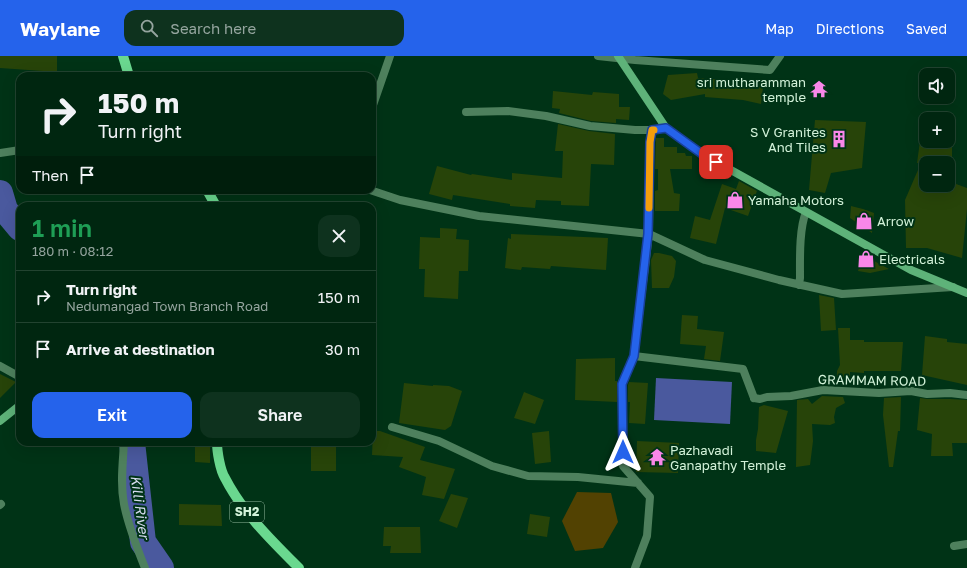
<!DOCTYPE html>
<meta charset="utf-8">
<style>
body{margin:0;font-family:"Golos Text",sans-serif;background:#0e321e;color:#f1f3f6;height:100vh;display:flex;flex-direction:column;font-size:15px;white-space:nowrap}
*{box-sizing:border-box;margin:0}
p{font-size:13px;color:#95a59f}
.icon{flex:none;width:22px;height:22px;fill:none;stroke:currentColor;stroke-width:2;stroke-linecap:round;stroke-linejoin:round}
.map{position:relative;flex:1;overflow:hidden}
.details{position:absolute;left:16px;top:146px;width:360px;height:244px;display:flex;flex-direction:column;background:#002610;border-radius:12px;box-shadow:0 4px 16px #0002,0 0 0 1px #224330}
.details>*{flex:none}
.banner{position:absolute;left:16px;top:16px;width:360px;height:122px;border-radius:12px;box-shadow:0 4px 16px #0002,0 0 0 1px #224330;background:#002610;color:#f1f3f6;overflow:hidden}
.fabs{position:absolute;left:919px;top:12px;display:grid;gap:8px}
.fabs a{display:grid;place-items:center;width:36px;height:36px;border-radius:8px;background:#002610;box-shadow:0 4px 16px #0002,0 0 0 1px #224330;font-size:20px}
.pin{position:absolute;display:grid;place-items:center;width:34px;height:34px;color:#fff;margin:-17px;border-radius:8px;box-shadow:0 2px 6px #0006}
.me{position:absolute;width:44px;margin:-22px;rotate:0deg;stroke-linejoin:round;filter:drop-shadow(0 0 3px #0008)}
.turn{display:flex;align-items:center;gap:14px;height:84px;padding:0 16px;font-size:18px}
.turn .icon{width:52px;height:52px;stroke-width:2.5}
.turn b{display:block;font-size:28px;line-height:34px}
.then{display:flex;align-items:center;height:38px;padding:0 16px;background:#0003;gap:8px;font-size:15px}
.round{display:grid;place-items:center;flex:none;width:42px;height:42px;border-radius:12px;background:#0e321e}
.overview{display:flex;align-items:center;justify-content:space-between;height:68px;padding:0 16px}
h1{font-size:24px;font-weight:600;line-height:30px;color:#1e9e55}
.button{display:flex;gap:8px;margin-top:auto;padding:8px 16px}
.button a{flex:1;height:46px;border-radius:12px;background:#2563eb;color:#fff;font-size:16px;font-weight:600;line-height:46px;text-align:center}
.button a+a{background:#0e321e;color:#f1f3f6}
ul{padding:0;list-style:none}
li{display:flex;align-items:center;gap:12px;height:52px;padding:0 16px;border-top:1px solid #224330}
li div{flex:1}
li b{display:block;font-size:15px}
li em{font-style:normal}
header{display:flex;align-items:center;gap:24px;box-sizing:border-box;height:56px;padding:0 20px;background:#2563eb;color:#fff}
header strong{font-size:19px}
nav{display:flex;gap:22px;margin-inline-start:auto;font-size:14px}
.search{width:280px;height:36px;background:#0e321e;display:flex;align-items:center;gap:10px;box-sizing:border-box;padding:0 14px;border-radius:12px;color:#95a59f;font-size:15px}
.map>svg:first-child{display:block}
</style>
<header>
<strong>Waylane</strong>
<div class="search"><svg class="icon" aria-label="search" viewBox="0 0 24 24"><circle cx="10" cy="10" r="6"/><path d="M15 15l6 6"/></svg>Search here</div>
<nav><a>Map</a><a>Directions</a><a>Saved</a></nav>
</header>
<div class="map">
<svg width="967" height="512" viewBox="0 0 967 512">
<rect width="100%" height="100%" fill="#003316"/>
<path fill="#524202" d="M577,436L611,437L618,466L603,492L575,495L562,465Z"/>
<path fill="#4a599e" d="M656,322L732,326L730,368L654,364Z"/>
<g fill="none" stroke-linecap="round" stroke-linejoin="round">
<path stroke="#4a599e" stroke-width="26" d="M0,137L5,154L20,172
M132,386L143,486L161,512"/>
</g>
<path fill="#274409" d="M0,0H57V16L0,12Z
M697,17L698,22L742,25L764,23L761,48L743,44L705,41V38L671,44L663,38L668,19Z
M553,35L592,39L593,36L619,38V51H630L629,64L616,63V67L591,65L559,57L560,53L552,52Z
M815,64L866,66L862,112L831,117L825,137L809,134Z
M558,68L589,75L615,78L614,109L591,108L589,150L561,149V145L536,144L535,152L510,150V148L453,139L452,144L429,138L437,110L471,119L472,118L512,124V117L562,122L563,95H555Z
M656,82H664V91H677V97H685L686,100H692V113H670L674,137L680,138L679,155H655V135L658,134V113H655Z
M920,85H952V107H926V129H948V125L967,132V153L962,202L927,192H906L905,144L921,107H917Z
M739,125L757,135L748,160L725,152L716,188L690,182L695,160L710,164L722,128L736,133Z
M851,150L863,153L874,157L872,177L850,162Z
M440,172L457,173L456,183L469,184L468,215H459L458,243L424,241L425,213H419L420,181L440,182Z
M511,178L608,182L606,214L551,210L550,213L522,211L521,214L505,212L508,182L511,183Z
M654,197H659L672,200L676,205L674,221L669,232H652L651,204Z
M863,199L889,213L870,217L858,215Z
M819,239L834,242L836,274L821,275Z
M682,259L698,260L697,273L724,276L720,305L704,303L706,290L680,288Z
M838,272H850V284H864V286H903L901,315H864V317L850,316V325L837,324V315L840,309Z
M925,280L947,283V286L967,288V329L922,319Z
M615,302V325H617V346L575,344L576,303Z
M0,318L16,326L0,342Z
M629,326L648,327L645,368L629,367L630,346H628V329Z
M404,327L433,330V329L449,330L462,335L451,370L445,374L399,367Z
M524,336L544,344L535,368L514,362Z
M822,340L843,341L845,347L836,352L834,361L835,367L830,369L812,368L813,385L810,409L796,411L797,344L808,343L812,348Z
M901,341L900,375H898L893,411H889L883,359L884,342Z
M920,342L927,343H950L967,344V387H952L953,400H931L932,378L917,374Z
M764,349L788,355L776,397L756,395V384L758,373L759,351Z
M373,375H380L425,391L420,404L455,413L444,443L422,439L426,421L399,411L403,401L372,399Z
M549,375L551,406L535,408L532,377Z
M637,385L679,387L678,417L636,416Z
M210,388V407L195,406V389Z
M311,391H336V415H311Z
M451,438L468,442L457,472L439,465Z
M179,448L221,449L222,470L179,469Z
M530,458L550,461L547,481L527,478Z
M384,471H420L421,497H390L391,490H383Z"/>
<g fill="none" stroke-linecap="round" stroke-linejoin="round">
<path stroke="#4e805d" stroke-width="8" d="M634,300L743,313L754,342"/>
<path stroke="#4e805d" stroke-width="8" d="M598,0L635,4L770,14L780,0
M372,52L390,0
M466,56L508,55L546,60L590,70L635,74H652
M0,97L20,94
M370,134L400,144L479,160L649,178L705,204L779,224L842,238L953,231
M799,229L800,222C800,203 799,173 806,156
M0,310L20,321
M754,342L760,343L767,341L791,340L823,334L879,337L911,335L927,338L950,337L967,339
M392,371L439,385L492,410L528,420L578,421L638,427
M124,386C123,406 120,427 124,448C128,469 137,492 145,512
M0,449L1,448
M954,490L967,488
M635,512L647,480L650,441L623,410L622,328L634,300L649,178L650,86L652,74L666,72"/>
<path stroke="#5eb279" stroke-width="8" d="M618,0L666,72L702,98L911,214L967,237
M0,365L20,349"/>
<path stroke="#6ad88f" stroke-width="10" d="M123,0L129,20
M207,134L216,150
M217,386C217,395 220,414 225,422C243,457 272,485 299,512"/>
</g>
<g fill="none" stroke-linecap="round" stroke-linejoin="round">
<g stroke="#184099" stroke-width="10">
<path id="route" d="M623,396L622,328L634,300L648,178L650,86L652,74L666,72L702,98L716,106"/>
</g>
<use href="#route" stroke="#2563eb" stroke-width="7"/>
<path stroke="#f59e0b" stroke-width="7" d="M649,152L650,86L652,74H654"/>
</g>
<defs>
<g id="temple-bare" transform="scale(1.38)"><path d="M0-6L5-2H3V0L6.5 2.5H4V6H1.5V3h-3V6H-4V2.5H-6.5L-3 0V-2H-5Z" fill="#f987e9" stroke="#003316" stroke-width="2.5" paint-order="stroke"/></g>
<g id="building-bare" transform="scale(1.38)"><path d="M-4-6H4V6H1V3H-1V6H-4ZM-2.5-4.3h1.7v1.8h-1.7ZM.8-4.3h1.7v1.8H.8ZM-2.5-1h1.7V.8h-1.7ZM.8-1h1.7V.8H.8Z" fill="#f987e9" stroke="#003316" stroke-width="2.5" paint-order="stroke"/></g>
<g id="shop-bare" transform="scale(1.38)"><path d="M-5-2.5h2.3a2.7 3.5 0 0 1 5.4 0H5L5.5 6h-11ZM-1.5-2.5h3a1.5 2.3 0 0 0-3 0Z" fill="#f987e9" stroke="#003316" stroke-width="2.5" paint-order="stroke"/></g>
</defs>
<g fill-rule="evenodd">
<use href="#temple-bare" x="819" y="33"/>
<use href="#building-bare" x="839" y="83"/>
<use href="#shop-bare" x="735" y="144"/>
<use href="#shop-bare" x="864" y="165"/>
<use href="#shop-bare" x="866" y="203"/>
<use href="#temple-bare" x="657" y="401"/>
</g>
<g text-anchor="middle" stroke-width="4" stroke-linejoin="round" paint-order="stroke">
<rect fill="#003316" stroke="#93b99e" stroke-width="1" x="230" y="446" width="34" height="20" rx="3"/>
<g font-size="12" font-weight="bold" fill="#d2f2d9">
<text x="247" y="460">SH2</text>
</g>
<g font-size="13" fill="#d2f2d9" stroke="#003316" text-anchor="start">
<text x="806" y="31" text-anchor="end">sri mutharamman<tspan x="806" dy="15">temple</tspan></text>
<text x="826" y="81" text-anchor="end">S V Granites<tspan x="826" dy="15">And Tiles</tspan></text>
<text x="748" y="149">Yamaha Motors</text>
<text x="877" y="170">Arrow</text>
<text x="879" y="208">Electricals</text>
<text x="670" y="399">Pazhavadi<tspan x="670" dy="15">Ganapathy Temple</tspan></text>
</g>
<g font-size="13" fill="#d2f2d9" stroke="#003316">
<text transform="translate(872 324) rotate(1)" y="5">GRAMMAM ROAD</text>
</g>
<g font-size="14" font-style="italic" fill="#d4daee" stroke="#003316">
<text transform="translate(140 451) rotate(82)" y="5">Killi River</text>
</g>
</g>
</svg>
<div class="fabs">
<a><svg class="icon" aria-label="sound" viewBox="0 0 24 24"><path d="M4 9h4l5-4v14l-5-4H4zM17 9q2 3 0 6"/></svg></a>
<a>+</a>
<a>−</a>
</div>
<div class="pin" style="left:716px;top:106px;background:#d93025"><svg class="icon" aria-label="arrive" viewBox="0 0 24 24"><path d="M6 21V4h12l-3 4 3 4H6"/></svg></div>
<svg class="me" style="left:623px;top:396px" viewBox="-20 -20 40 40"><path d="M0-17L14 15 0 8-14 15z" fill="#2563eb" stroke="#fff" stroke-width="4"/></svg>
<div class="banner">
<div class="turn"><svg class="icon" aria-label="right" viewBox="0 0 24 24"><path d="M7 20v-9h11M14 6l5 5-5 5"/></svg><div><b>150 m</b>Turn right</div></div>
<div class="then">Then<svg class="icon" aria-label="arrive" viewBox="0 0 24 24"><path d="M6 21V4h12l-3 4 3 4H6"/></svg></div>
</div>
<section class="details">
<div class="overview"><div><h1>1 min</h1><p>180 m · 08:12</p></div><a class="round"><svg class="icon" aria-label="close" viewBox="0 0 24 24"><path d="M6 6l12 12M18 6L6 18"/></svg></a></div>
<ul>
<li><svg class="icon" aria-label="right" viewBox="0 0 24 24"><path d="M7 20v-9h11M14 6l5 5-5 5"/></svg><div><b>Turn right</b><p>Nedumangad Town Branch Road</p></div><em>150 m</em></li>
<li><svg class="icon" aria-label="arrive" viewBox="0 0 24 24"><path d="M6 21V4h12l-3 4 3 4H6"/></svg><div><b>Arrive at destination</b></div><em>30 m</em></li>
</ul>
<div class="button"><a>Exit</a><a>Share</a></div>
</section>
</div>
